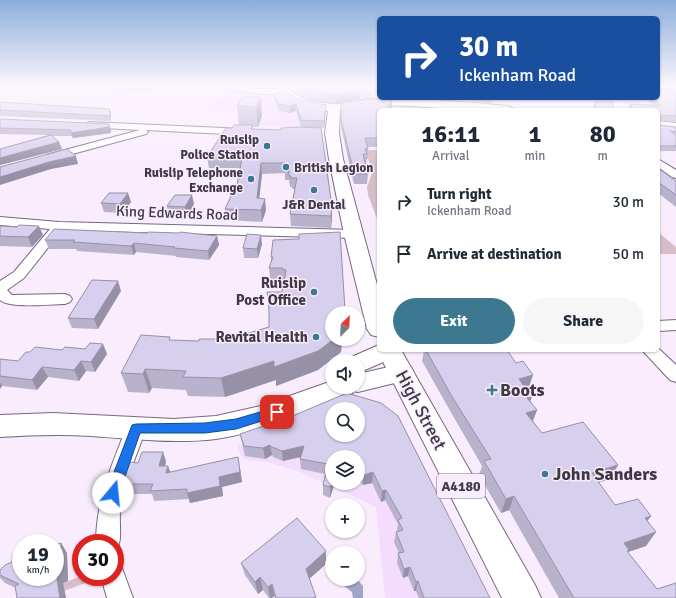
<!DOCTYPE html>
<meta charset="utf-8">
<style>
body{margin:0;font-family:Signika,sans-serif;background:#f6f6f7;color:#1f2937;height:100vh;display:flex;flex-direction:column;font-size:15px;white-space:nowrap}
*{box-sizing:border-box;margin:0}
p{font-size:13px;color:#747a83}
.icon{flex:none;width:22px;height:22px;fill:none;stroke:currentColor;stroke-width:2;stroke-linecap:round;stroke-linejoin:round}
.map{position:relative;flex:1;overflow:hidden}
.side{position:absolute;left:377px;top:108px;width:283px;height:244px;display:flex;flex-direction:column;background:#fff;border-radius:6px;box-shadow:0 1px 3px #0004}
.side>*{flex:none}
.top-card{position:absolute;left:377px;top:16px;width:283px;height:84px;border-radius:6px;box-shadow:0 1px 3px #0004;background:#1a4fa0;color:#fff;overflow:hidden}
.needle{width:26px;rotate:24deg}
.buttons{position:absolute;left:325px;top:306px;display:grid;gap:8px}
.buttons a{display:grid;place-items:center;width:40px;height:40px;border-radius:50%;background:#fff;box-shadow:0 1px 3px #0004;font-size:20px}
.speed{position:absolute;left:12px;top:534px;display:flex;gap:8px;font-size:20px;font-weight:700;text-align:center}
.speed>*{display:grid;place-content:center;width:52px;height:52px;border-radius:50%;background:#fff;box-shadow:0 1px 3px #0004;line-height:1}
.speed small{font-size:10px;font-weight:400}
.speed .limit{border:6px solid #d22;background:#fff;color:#111}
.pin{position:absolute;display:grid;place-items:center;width:34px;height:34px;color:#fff;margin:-17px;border-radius:8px;box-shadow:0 2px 6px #0006}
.me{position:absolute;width:44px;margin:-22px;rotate:17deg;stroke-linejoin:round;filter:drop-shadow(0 0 3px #0008)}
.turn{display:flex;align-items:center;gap:14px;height:84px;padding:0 16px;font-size:18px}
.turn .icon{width:52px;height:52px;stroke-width:2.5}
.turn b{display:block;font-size:28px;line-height:34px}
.eta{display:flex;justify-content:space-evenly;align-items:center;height:68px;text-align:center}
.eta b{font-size:24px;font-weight:700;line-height:28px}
.button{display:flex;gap:8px;margin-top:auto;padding:8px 16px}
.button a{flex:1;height:46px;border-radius:24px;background:#3c7890;color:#fff;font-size:16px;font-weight:700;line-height:46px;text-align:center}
.button a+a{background:#f6f6f7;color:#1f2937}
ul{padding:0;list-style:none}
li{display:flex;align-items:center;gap:12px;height:52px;padding:0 16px}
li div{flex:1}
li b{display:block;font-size:15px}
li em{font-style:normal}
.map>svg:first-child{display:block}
</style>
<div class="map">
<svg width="676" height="598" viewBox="0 0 676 598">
<rect width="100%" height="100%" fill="#f8ecfd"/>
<path fill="#f4dcfe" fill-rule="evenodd" d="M229,89L275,97L323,126L288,130L289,127L259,126L265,115H262L263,112L202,111Z
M358,407L482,598H385L376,507L298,471L267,462L242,459L237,445L332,435H358ZM332,457H358V483H332Z"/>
<path fill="#d6bdc7" d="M328,86H349V89H369L373,100H364L361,96L362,94Z
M366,150H379V224L368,195L367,187L372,173Z
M658,232L676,247V254H658Z
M81,576L99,578L61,592V584Z"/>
<path fill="#a1a5c8" d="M341,579H357L363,586V598H353L352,592L343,585Z"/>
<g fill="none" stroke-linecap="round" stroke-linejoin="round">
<g stroke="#796780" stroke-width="2">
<path id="street" d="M214,86C233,83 252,90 271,89C277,89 284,87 289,91C279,99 232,90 218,88Z
M658,86L676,93V98L658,90Z
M89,122L245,129L250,132L245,135L146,130L148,132L146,134L54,159H46L45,157L46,155L140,130L86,127L85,125Z
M658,159L676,170V178L672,177L658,167Z
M0,217L59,222L353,230L357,231L359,234L357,237L353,238L62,230L24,278L7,290L12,295L65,294L70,296L72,299L70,302L65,304C51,304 10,309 0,300V281L14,272L50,229L0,225Z
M676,320V330L658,331V321Z
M658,348L676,365V382L670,380L642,350H658Z
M136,421L143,423L146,429C136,456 124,484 120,513C119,525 123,543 115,552V543H96C96,502 111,466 126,429L129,423Z
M115,565L122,568L133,598H107L101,577H115Z"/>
</g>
<g stroke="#796780" stroke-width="2">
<path id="secondary" d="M370,99C416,97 462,102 508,106L512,108L514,110C500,110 485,111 471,110C425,108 379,100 334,111L330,110L328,108L330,106L352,101Z
M658,121L676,123V131L658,129Z
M379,345V350H401L397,356L358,373V361H348L349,358Z
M402,364L411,367L414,373L411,379L358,392L353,391L352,394C307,409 264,432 216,439C175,444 133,439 91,436C61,434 31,435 0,437V415L53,413L174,419L216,416L261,406L332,381V387H358V374Z"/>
</g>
<g stroke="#796780" stroke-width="2">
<path id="primary" d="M277,86H287C300,103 320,101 338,105L340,108L339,133L343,159L379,292V337L371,335L367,329L344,234L329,159L325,133L328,111C309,109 285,105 277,86Z
M379,346V350H401L535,585L541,598H502L377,350Z"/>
</g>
<use href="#street" fill="#fff" fill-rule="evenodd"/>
<use href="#secondary" fill="#fff" fill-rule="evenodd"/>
<use href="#primary" fill="#fff" fill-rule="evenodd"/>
</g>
<path fill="#b9b2cd" d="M72,86H154L146,92L73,88Z
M297,86H323V88L360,99L336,103L311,99L298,94Z
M273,94L298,99L326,112L324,128H321L332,207V219L331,228L291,226L290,214L295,189H292V187H290L289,180H285V173L262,174L259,198L266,210L262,222L226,220L225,209L235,196L240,168H209L207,157L239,125L237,106L261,97L262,117L258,127H253V129L281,130L301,127L296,111L290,113L279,111L274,100Z
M676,94V122L659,120V125L676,127V151H658V110H629L628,108L630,104L653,105L645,98H658Z
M471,98H493L491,103L473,101Z
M0,102L110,109L111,114V121L0,116Z
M595,102L613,110H594L593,107Z
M341,103L392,107L379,110V147H367L368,149V159H367L366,163H365L368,174L367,184H354L341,127Z
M0,119L109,124L111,130V133L73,138L72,136H51L59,142L62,149L0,165V149L48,135L0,134Z
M658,168L676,181V207L658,193Z
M131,202L123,213L104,212L101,203Z
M194,204L187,216L169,215L167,206Z
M0,226L43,235L32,247L0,246Z
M340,232L345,313H332L341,352L318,370L276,386V380L225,397L188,396L186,390L152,388L149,393L128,392L121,373L171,340L199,341L228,339L269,327V312L267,292H282L283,286H271L269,268L271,263V257L299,239Z
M217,236L219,245L209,260L176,257V256L136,252L134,255L77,251L76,249H49L45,240Z
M379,236V252L378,248V237Z
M262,244L258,258H244L243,248Z
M121,291L98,329L72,328L68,318Z
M103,344L107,354L95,372L86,371L79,381L48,377L37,390L2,386L0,389V359L18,361L30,352L85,349Z
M424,350H507L528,390H527L532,397L530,401L537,410L533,421L542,433L618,465L610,479L598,483L615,505L651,516L647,521L646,546L628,552L657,589L676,598H559L509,510L501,513L479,475L482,466L449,409L422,361Z
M347,393L490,598H419L416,591H414L408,576L403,578L397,563L398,553H399L394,542L396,532H398L397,529L398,524L385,500L381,502L372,483L363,485L358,479V457H332L330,498L323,495V485L325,474L301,469L300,459L301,457L283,461L273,457L272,455L265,459L245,456L240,434L290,417Z
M163,452L166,462L165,466L170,472L240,468L242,482L222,487L223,496L190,503L189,499L154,501L152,494H126L121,484L138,463Z
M61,543L67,553L68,581L63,583L66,598H17L16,588L5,583L0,578V570L12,562Z
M326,551V564L309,579L316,598H275L274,596L272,598H269L263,590L258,594L245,575L241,563Z"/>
<path fill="#9691a7" d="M148,86H154L146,92L145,87Z
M360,90V99L336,103V95Z
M261,97L262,117L258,127L256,107Z
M392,99V107L390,110H386Z
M296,104V111L290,113L289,106Z
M326,105V112L324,128V121Z
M110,109L111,114V121L110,116Z
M109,124L111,130V133L73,138L71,133Z
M59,142L62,149L0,165V158Z
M76,156L78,164L51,169L0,185V177L49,162Z
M261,163L262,174L258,210L257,198Z
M128,193L131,202L123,213L120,204Z
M192,195L194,204L187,216L185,207Z
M265,199L266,210L262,222L261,210Z
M332,207V219L331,228V216Z
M39,226L43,235L32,247L28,237Z
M261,235L262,244L258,258L257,249Z
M217,236L219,245L209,260L208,251Z
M134,243L136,252L134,255L131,246Z
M118,281L121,291L98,329L94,319Z
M334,339H343L341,352L318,370L276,386V380L225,397L221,378L274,361Z
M103,344L107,354L95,372L91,362Z
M81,361L86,371L79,381L74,370Z
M42,367L48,377L37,390L32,380Z
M145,369L152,388L149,393L143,374Z
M533,375L528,390L514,394L519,379Z
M0,382L2,386L0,389Z
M532,397L526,411L527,398Z
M537,410L531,425L526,413Z
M270,445L272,455L265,459L263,448Z
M304,446L305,456L283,461L282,451Z
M163,452L166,462L162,476L159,466Z
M238,457L242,482L222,487L223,496L190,503L187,493L219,477Z
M618,465L610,479L584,487L592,473Z
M168,466L172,476L166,473Z
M373,472L372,483L363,485L364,475Z
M332,482V483H335L330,498V487Z
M386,490L385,500L381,502L382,491Z
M514,496L509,510L501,513L506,499Z
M651,516L641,529L645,518Z
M656,532L646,546L628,552L629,550L624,543Z
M61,543L67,553L68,581L63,583L66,598H60L56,573Z
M326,551V564L307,581L306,569Z
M410,567L408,576L403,578L404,569Z
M260,577L263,590L258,594L255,582Z
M418,581L416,591H414L416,582Z
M272,584L274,596L272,598H270L268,587Z"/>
<path fill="#d7cfee" stroke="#9691a7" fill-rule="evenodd" d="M106,86H148L145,87Z
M298,86H322V88H360V90L336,95L311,90Z
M658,88L665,89L676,94V116L659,115V125L676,127V132L670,131L676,135V146H658V110H633L630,104L661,106L652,98H658Z
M284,92L298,99L326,105L324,121L301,120L296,104L289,106L279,104L273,94Z
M242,97H261L256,107L237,106Z
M475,98H492L491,99Z
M368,99H392L386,110H379V138H365L368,149H365L367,154H363L368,174H354L341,119V103Z
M0,102L110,109V116L0,110Z
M595,102H613V110H597Z
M0,119L109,124V127L71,133V130L0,128Z
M234,125H253L251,129L281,130V128L301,127L321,128L332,207L331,216L290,214L297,178H291V176H289V170H284L285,163H261L257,198L265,199L261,210L225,209L231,196H235L242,158L207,157L226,128H232Z
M51,135L59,142L0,158V149Z
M67,149L76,156L49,162L0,177V167Z
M658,168L676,181V195L658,182Z
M109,193H128L120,204L101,203Z
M175,195H192L185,207L167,206Z
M19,225L39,226L28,237L0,236V226L17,227Z
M54,229L147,233L148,232L179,233L180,232L217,236L208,251L174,248L175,247L134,243L131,246L73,242L75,240H45Z
M340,232L345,310L344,313H332V339H334L318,351L274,367V361L221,378L183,377L186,371L145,369L143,374L121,373L141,335L170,337L169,340L199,341V339H228L269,327V308L267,292H282L286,270H283V268H269L273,257H271L273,240L299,239V234Z
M247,234L261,235L257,249L243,248Z
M92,280L118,281L94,319L68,318Z
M90,343L103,344L91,362L81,361L74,370L42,367L32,380L0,376V359L18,361L26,352H30L35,347L62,350L65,347L85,349Z
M426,350H507L516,363L523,361L533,375L519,379L532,397L527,398L537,410L526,413L542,433L583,422L618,465L592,473L615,505L638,499L651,516L645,518L656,532L624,543L629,550L627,551L657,589L676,583V598H574L514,496L506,499L484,461L491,459L451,395Z
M347,393L381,403L398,416L490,598H424L418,581L416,582L410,567L404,569L398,553L404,552L396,532L403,530L398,520L402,518L386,490L382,491L373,472L364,475L358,468V457H348L344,453L343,457H332V482L330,487L323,485L328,464L300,459L304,446L282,451L272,447L270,445L263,448L244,446L240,434L290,417ZM332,409H358V435H332Z
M142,452H163L159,466H168L166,473L238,457L240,472L219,477L220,486L187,493V489L150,491L153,484H121L129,462L138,463Z
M297,518L326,551L306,569L316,597L312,598H276L272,584L268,587L260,577L255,582L241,563Z
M53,540V543H44Z
M61,543V572L56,573L60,598H17L15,586L19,584L0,575V570L5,565L12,562L13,554L21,551V577H55V545Z"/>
<linearGradient id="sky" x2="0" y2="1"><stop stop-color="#8baedb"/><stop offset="0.51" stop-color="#fcf6fe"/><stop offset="1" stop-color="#fcf6fe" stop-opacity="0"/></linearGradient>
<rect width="676" height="169" fill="url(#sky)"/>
<path fill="#1a73e8" stroke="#114b97" d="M277,407L281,408L283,412L281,415L236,429L205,433H140L118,497L113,499L108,497L106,493L132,425L136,424L205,423L236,419Z"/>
<g fill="#3c7890" stroke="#f8ecfd" stroke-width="1.5">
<circle cx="267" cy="146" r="4"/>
<circle cx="286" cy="167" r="4"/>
<circle cx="251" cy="179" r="4"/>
<circle cx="314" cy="190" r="4"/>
<circle cx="314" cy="292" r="4"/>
<circle cx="316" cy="337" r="4"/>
<path d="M490 384h4v4h4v4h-4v4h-4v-4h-4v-4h4z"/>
<circle cx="545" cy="474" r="4"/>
</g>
<g text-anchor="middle" stroke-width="3" stroke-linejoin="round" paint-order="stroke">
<g font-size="13" font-weight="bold" fill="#403944" stroke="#f8ecfd" text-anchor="end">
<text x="259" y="144">Ruislip<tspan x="259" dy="15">Police Station</tspan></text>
<text x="294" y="172" text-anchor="start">British Legion</text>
<text x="243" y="177">Ruislip Telephone<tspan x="243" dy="15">Exchange</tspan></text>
<text x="314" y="209" text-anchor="middle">J&amp;R Dental</text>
</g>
<rect fill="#f8ecfd" stroke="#776f7c" stroke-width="1" x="437" y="474" width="48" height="24" rx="3"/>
<g font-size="14" font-weight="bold" fill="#403944">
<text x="461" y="491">A4180</text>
</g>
<g font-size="15" fill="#403944" stroke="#f8ecfd">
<text transform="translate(177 213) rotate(2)" y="5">King Edwards Road</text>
</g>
<g font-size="15" font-weight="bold" fill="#403944" stroke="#f8ecfd" text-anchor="end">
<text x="306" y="288">Ruislip<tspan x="306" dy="17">Post Office</tspan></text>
<text x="308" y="342">Revital Health</text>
</g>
<g font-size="18" font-weight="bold" fill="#403944" stroke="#f8ecfd" text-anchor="start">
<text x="500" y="396">Boots</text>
<text x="553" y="480">John Sanders</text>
</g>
<g font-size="18" fill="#403944" stroke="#f8ecfd">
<text transform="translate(421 410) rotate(62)" y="6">High Street</text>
</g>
</g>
</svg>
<div class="buttons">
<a><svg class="needle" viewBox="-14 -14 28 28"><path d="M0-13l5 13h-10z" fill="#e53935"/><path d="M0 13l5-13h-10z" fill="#747a83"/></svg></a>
<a><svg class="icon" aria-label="sound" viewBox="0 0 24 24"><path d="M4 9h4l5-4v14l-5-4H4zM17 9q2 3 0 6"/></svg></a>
<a><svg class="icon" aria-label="search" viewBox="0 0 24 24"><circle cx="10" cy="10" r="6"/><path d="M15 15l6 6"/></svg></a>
<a><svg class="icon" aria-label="layers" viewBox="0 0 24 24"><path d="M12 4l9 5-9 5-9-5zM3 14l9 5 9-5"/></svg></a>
<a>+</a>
<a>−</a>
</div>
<div class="speed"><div>19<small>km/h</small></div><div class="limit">30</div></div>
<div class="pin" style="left:277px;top:412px;background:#d93025"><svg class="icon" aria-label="arrive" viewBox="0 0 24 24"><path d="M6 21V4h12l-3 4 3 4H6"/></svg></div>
<svg class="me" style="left:113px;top:493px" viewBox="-20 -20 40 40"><circle r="19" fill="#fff"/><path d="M0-13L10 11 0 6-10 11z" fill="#1a73e8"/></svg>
<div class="top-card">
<div class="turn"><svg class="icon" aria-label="right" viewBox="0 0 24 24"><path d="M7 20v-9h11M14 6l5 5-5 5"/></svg><div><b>30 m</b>Ickenham Road</div></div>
</div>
<section class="side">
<div class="eta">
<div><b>16:11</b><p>Arrival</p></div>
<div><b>1</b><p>min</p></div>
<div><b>80</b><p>m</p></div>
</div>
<ul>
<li><svg class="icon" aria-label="right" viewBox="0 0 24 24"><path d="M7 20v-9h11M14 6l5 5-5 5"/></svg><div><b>Turn right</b><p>Ickenham Road</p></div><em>30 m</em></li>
<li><svg class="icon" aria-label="arrive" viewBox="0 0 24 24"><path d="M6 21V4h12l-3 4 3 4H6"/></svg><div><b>Arrive at destination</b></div><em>50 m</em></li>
</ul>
<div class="button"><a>Exit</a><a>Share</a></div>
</section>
</div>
